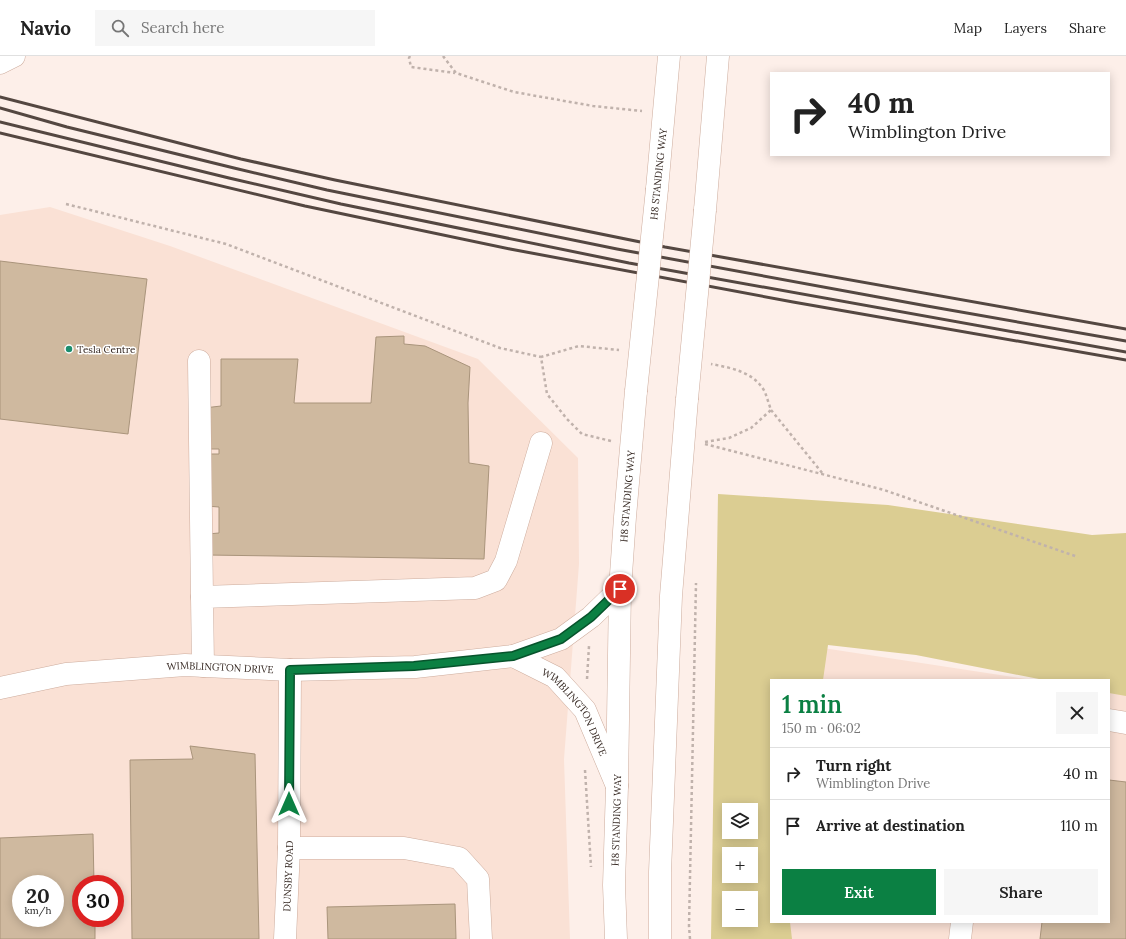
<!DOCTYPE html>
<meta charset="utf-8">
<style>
body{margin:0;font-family:Lora,serif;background:#f6f6f6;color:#222;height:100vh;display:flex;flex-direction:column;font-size:15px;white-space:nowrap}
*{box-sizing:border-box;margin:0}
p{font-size:13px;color:#767676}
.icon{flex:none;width:22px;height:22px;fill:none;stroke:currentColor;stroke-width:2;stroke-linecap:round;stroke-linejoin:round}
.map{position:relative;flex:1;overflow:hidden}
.sheet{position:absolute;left:770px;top:623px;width:340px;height:244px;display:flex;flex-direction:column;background:#fff;border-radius:0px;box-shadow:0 2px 10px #0003}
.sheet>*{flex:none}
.top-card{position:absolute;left:770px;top:16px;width:340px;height:84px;border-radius:0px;box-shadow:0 2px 10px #0003;background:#fff;color:#222;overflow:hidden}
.tools{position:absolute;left:722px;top:747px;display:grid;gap:8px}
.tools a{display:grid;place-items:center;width:36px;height:36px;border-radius:0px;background:#fff;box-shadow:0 2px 10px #0003;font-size:20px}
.speed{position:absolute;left:12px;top:819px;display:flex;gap:8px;font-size:20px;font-weight:700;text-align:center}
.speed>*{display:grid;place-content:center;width:52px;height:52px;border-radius:50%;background:#fff;box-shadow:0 2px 10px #0003;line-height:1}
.speed small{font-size:10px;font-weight:400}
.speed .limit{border:6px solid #d22;background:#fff;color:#111}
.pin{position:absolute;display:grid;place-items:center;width:34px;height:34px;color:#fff;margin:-17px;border:2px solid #fff;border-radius:50%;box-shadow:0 1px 4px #0007}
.me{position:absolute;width:44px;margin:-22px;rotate:0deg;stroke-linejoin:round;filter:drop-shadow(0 0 3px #0008)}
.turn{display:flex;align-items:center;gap:14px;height:84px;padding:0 12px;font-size:18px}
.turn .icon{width:52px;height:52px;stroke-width:2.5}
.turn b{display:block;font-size:28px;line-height:34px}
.round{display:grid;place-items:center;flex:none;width:42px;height:42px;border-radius:0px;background:#f6f6f6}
.headline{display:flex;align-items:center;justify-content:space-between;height:68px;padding:0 12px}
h1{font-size:24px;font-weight:600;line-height:30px;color:#0b8043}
.button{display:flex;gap:8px;margin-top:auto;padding:8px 12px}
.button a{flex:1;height:46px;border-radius:0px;background:#0b8043;color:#fff;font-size:16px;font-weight:600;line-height:46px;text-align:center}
.button a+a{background:#f6f6f6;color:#222}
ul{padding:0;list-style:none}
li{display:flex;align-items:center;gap:12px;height:52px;padding:0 12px;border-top:1px solid #e0e0e0}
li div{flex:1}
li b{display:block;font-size:15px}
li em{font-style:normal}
header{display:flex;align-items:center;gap:24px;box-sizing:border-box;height:56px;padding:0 20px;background:#fff;border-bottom:1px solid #e0e0e0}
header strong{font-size:19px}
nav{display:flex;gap:22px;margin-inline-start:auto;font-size:14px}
.search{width:280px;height:36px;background:#f6f6f6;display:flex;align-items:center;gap:10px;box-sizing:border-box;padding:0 14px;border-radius:0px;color:#767676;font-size:15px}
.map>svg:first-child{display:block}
</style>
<header>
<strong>Navio</strong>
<div class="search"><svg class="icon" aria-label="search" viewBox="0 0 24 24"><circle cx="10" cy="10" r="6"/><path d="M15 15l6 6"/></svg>Search here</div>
<nav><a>Map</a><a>Layers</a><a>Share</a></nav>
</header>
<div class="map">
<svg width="1126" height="883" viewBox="0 0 1126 883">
<rect width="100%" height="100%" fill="#fdefe9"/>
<path fill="#fae1d5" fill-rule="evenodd" d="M50,151L170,190L478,303L578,402L579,508L564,703L570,883H0V159ZM21,828H55V862H21ZM81,828H115V862H81Z
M823,592L1033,624H819Z
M1109,636L1126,638V883H789L787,866H1109Z"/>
<path fill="#dbcd92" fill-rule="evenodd" d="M718,438L888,449L1092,479L1126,477V640L1109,637V624H1044L916,599L828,589L823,624H771V866H790L792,883H711ZM729,754H751V776H729ZM729,798H751V820H729ZM729,842H751V864H729Z"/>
<path fill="#cfb99f" stroke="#a9947b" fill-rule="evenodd" d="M0,205L147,223L128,378L0,363Z
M404,280V288L425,290L470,311L468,347L469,407L489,410L484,503L207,499V478L219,477V451L206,450L207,398H219V393H206L204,352L221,350V303H298L294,347H371L376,281Z
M190,690L255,698L259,883H132L130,704L193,703Z
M1109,724L1126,726V883H1040L1042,866H1109Z
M93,778L94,828H81V862H95V883H0V782ZM21,828H55V862H21Z
M455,848L456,883H328L327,851Z"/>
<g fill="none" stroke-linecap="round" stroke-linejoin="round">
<g stroke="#cdac9d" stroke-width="23">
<g id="minor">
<path d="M199,305L202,541"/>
<path id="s1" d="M513,600L555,621L585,654L617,730"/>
<path d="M203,610L202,541L475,532L496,524L506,505L541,387"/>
<path id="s2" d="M0,632L66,618L185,609L290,614L415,611L513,600L561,583L591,561L620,533"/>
<path d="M1109,664L1126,667"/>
<path d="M289,792H404L459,802L478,823L481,883"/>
<path id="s3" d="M285,883L289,792L290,614"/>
<path d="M960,883L962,866"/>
</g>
</g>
<g stroke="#cdac9d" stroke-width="23">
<g id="highway">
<path d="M0,7L14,0"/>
<path d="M657,133L669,0"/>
<path d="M705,154L718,0"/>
<path id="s4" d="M616,883L614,829L617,730L620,533L625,461L636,335"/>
<path d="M660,883V816L671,540L687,343"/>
</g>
</g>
<path stroke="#c0b2ac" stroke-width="2.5" stroke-dasharray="3 3" stroke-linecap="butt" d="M410,0L409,2L411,11L455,17
M443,0L456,17L514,36L593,50L642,55
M66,148L226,188L500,292L541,301
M771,354L823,418
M611,385L582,378L567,363L547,338L541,301L579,290L619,294
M705,386L729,382L751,372L771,354C769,348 767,342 765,336C754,316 732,312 711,308
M705,388L884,434L1078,501
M587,623L589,590
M585,714L591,811
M690,883L689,870L696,527"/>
<use href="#minor" stroke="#fff" stroke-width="22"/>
<use href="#highway" stroke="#fff" stroke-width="22"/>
<path stroke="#544741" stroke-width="3" d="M0,41L241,103L335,124L665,191L1126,273
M0,52L67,71L234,112L327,134L617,193L927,250L1126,285
M0,66L229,122L341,148L629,207L1126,296
M0,77L305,150L510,193L793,246L1126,304"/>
<g stroke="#cdac9d" stroke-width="23" stroke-linecap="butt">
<path id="highway-bridge" d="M636,335L657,133
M687,343L705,154"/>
</g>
<use href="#highway-bridge" stroke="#fff" stroke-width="22"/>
</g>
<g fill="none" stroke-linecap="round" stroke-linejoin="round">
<g stroke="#07532c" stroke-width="10">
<path id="route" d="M289,748L290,614L414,610L513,600L561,583L591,561L620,533"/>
</g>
<use href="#route" stroke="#0b8043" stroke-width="7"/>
</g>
<circle fill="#1c8e6e" stroke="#fff" stroke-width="1.5" cx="69" cy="293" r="4"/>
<g text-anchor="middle" stroke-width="3" stroke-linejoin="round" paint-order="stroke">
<g font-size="10" fill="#362923" stroke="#fff">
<text transform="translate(658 118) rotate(-84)" y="4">H8 STANDING WAY</text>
<text dy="4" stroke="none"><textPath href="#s4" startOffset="443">H8 STANDING WAY</textPath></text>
<text dy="4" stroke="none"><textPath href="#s2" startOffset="222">WIMBLINGTON DRIVE</textPath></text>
<text dy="4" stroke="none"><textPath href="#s1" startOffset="87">WIMBLINGTON DRIVE</textPath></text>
<text dy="4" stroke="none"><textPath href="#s4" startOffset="119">H8 STANDING WAY</textPath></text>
<text dy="4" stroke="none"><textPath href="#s3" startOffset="63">DUNSBY ROAD</textPath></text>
</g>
<g font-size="10" fill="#362923" stroke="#fff" text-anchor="start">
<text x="77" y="297">Tesla Centre</text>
</g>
</g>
</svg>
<div class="tools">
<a><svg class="icon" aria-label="layers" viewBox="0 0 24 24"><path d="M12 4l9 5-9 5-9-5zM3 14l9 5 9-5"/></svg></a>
<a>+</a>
<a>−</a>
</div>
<div class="speed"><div>20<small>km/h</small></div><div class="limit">30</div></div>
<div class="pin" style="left:620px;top:533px;background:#d93025"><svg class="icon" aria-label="arrive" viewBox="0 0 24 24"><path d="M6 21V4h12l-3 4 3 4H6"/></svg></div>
<svg class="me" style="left:289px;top:748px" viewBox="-20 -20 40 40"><path d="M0-17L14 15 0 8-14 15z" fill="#0b8043" stroke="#fff" stroke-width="4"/></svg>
<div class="top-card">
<div class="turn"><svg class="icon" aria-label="right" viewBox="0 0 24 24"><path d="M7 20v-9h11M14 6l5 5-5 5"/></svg><div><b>40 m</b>Wimblington Drive</div></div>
</div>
<section class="sheet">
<div class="headline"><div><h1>1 min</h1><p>150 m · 06:02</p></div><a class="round"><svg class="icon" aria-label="close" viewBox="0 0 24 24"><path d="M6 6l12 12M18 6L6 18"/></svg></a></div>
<ul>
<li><svg class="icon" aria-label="right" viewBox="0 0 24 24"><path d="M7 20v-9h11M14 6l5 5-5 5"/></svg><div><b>Turn right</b><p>Wimblington Drive</p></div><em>40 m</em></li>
<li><svg class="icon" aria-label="arrive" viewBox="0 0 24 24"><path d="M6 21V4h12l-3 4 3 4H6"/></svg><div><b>Arrive at destination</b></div><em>110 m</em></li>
</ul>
<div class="button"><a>Exit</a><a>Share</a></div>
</section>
</div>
